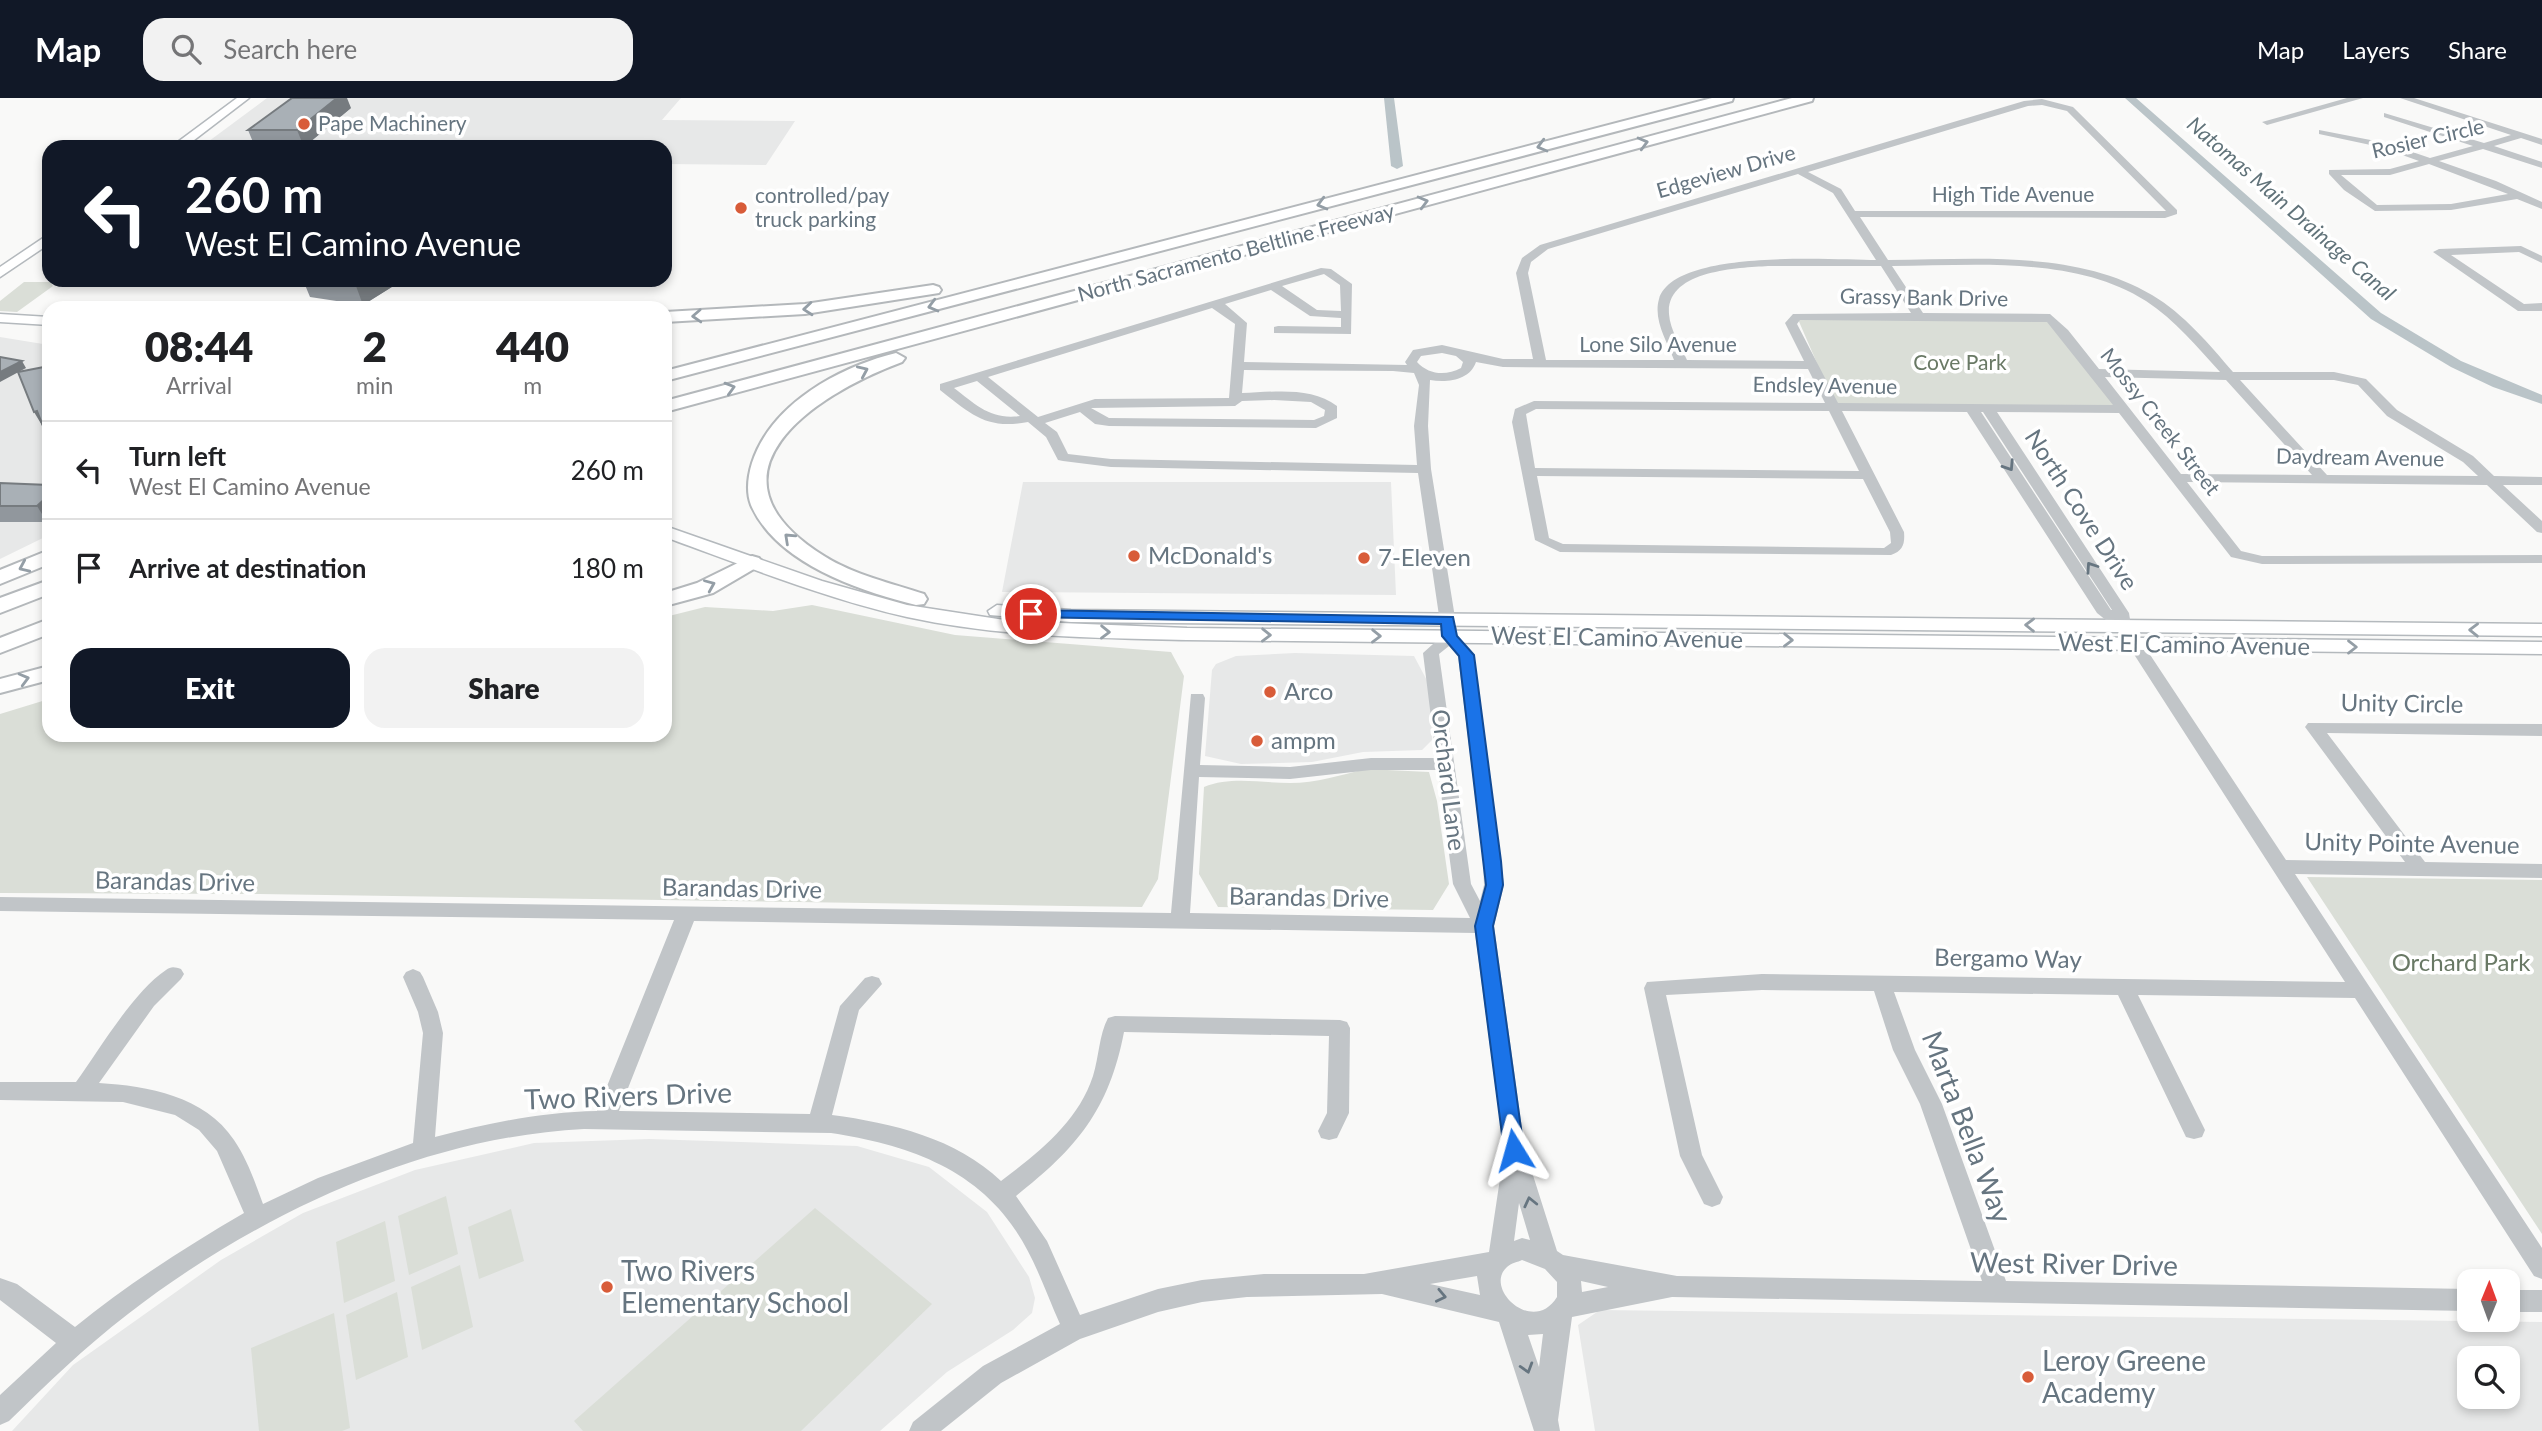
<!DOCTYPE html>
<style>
body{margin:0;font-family:Lato,sans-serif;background:#f2f2f2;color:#202124;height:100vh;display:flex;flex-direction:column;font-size:26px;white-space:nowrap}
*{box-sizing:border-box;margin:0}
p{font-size:23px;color:#757577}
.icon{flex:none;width:38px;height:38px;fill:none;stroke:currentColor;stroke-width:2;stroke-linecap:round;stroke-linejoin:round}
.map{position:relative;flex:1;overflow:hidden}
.sheet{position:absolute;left:42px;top:203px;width:630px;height:441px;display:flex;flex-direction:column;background:#fff;border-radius:21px;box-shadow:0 4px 10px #0003}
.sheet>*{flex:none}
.guide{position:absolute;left:42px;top:42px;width:630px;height:147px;border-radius:21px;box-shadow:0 4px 10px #0003;background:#111827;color:#fff;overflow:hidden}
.needle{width:46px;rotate:1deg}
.tools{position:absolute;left:2457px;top:1171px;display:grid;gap:14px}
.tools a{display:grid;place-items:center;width:63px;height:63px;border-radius:14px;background:#fff;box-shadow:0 4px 10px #0003;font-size:35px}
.pin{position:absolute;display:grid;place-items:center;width:60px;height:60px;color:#fff;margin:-30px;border:4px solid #fff;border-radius:50%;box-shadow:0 2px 7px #0007}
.me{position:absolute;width:77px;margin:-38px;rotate:352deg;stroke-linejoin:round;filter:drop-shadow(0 0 5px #0008)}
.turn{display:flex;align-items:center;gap:24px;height:147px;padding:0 28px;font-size:32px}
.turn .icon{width:91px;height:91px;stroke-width:2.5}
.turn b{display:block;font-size:49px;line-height:60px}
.eta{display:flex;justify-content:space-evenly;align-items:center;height:119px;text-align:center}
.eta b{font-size:42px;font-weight:800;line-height:49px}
.action{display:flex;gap:14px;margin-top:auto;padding:14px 28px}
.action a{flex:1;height:80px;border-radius:21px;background:#111827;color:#fff;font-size:28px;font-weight:800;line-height:80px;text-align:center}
.action a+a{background:#f2f2f2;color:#202124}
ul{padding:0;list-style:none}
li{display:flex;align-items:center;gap:21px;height:98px;padding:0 28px;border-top:2px solid #e0e0e0}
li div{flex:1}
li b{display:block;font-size:26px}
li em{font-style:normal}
header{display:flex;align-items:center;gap:42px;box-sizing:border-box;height:98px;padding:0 35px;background:#111827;color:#fff}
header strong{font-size:33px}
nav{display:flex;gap:38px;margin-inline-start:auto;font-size:24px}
.search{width:490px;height:63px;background:#f2f2f2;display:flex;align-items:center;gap:18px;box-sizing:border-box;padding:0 24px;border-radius:21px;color:#757577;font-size:26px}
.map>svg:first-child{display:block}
</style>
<header>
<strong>Map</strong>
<div class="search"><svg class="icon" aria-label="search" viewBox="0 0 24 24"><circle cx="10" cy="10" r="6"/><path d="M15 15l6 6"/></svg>Search here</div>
<nav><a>Map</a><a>Layers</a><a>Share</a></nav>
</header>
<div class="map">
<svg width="2542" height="1333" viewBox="0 0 2542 1333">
<rect width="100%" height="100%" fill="#f9f9f8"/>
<path fill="#e7e8e8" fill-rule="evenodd" d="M267,0H681L662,22L795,23L766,67L665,66V49H201Z
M0,239L49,247V437L0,461Z
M1023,384H1391L1396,497L1002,494Z
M1295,555L1414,558L1431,590L1432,642L1422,652L1363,654L1312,664L1241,666L1205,658L1212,572L1216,566L1236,558Z
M649,1041L857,1048L929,1069L987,1114L1029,1179L1035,1200L1032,1215L1013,1232L947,1274L880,1333H12L73,1267L221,1162L303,1115L415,1072L534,1045Z
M1600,1212L2542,1224V1333H1595L1578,1227ZM2469,1260H2508V1298H2469Z"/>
<path fill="#daded7" d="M24,184H50L53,188L17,214L0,213V203Z
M1797,219L2050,220L2123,311L1836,309Z
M812,507L955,537L1171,554L1184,578L1158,781L1142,809L259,796L0,795V616L49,601V637H665V519L705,509L773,513Z
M1366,671L1429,674L1437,703L1449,786L1433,812L1218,809L1199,776L1204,689C1231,678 1261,685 1290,685C1316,685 1341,677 1366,671Z
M2307,779L2542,782V1136Z
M446,1098L458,1156L409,1177L398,1118Z
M815,1110L932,1206L801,1333H583L574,1323Z
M511,1111L524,1163L479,1181L468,1129Z
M385,1123L395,1183L344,1205L336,1144Z
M460,1167L473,1229L422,1252L411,1189Z
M397,1194L408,1259L356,1282L346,1217Z
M334,1215L350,1330L342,1333H259L251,1250Z"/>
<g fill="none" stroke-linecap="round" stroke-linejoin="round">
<path fill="#bac4c8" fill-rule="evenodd" d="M1384,0H1394L1403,68L1397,71L1391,68Z
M2125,0H2136L2381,215L2461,263L2542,297V306L2493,289L2451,269L2371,221Z"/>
<g stroke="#b4b9bd" stroke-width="3">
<path id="major" d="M237,0H249L185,49H171Z
M49,136V146L0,179V169Z
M0,216L49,219V227L0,224Z
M665,428L822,483L907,507L1011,523L1187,530L2542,544V556L1187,542C1093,540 999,539 907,519C824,500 745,468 665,439Z
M997,507L1071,512L2542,526V538L1071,524L990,517L988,513Z"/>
</g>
<g stroke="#b4b8bb" stroke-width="4">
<path id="highway" d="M1712,0H1733L1732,3L665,283V273Z
M1792,0H1813L1812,3L665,314V303Z
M933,187L939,189L941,192L939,195L805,216L665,224V214L805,206Z
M896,255L905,260L902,264C813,297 694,377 824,458C854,477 891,485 924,496L927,501L924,506L916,507C859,493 776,465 751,407C746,394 748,378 752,365C771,306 839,269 896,255Z
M49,452V466L0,486V472Z
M752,458L759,460L762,464L759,468L713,495L665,508V495L697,485Z
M49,482V496L0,515V500Z
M49,521V536L0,555V540Z
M49,568V582L0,595V581Z"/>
</g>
<path fill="#c1c5c8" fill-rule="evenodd" d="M2347,0H2363L2267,27L2262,24Z
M2400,0H2414L2542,41V47L2521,40L2494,48L2542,64V70L2483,51L2439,63L2496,83L2542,104V111L2517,101L2451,112L2375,113L2344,92L2329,76V72L2390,71L2419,63L2380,49L2319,36V32L2386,45L2430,60L2473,48L2384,19V15L2484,45L2511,37ZM2429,66L2508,96L2451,106L2377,107L2341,77H2390Z
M2042,1L2073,9L2177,112V116L2165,120L1860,119L1888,162C1973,162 2075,151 2152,197C2184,216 2209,246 2233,274H2334L2366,281L2397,312L2473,358L2494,378L2542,379V387H2503L2542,423V435L2537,434L2487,387L2187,384L2241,453L2262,458L2542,457V465L2262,466L2231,459L2119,315L1997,314L2129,515L2131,528L2286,762L2405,764L2308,633L2305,629L2308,625L2542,626V638L2327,635L2425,764L2542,766V780L2295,776L2542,1150V1181L2534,1178L2355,900L2138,897L2205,1032L2202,1039L2194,1041L2186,1039L2118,897L1894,894L1915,952L1942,1006L2006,1183L2469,1191V1213L1672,1199L1572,1219L1558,1322L1560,1333H1534L1499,1224L1382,1196L1247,1199L1202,1204L1158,1214L1080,1241L1001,1285L941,1333H909L913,1324L983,1268L1060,1226C1046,1195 1035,1161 1016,1133C974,1069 904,1046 831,1035L584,1031C422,1039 254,1118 128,1216C85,1249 47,1286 9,1323L0,1327V1297L56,1245L0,1202V1180L17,1186L75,1229C128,1186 184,1150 244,1115L217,1053L199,1032L175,1017L123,1004L0,1002V984H76C100,951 133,894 166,872C171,868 175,869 181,871L184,876L181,881L154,908L99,985C148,988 205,998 234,1042C247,1061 255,1084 263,1106L318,1080L413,1045L423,935L418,914L403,879L406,874L413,871L420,874L423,879L438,914L443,935L435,1039C488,1025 542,1014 597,1013L674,822L0,813V799L1171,815L1191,596H1203L1205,600L1200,667L1290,669L1371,660H1436L1423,555L1442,538L1418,375L1111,369L1063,363L1058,362L1046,339L1028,324C986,332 971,316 940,292V286L1321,170L1331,171L1352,186L1351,236L1274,235V229L1278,228L1341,229V220L1310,218L1271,192L1225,206L1247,225L1244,264L1407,267L1405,264L1413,252L1442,247L1503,261H1533L1516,175L1522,160L1540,147L2024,3ZM2042,7L2067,13L2166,113H1855L1841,91L1808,74L2028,8ZM1798,76L1833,95L1876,162C1833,162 1674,150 1659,201C1653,222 1667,243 1674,262H1546L1528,175L1531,164L1548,151ZM1768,168H1881L1911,215L1793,216L1785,225L1804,263L1687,262C1681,248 1670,232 1669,216C1666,172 1738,170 1768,168ZM1892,168C1973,168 2074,157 2146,203C2175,222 2197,249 2220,274L2099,271L2068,232L2050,216L1923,215ZM1324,176L1340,187L1341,213L1317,212L1282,188ZM1212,210L1235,226L1229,300L1095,301L1038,319L988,279ZM1800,222L2047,224L2113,307L1838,305L1797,226ZM1442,255L1456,258L1463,264L1461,270C1446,278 1429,277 1417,264L1421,258ZM1476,264L1503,269L1808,271L1825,305L1534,303L1515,311L1512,324L1535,442L1560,454L1891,457C1903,453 1905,446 1904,434L1842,313L1967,314L2097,515L2117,531L2128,547L2345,884L1762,876L1647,884L1644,890L1680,1058L1704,1106L1712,1109L1720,1106L1723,1099L1702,1057L1666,897L1762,892L1874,893L1893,952L1920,1006L1982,1183L1677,1178L1563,1157L1557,1153L1525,1052L1494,828L1504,787L1474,557L1458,538L1431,371L1428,328L1430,282C1448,285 1470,282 1476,264ZM1244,272L1393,273L1414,275L1419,287L1414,328L1417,367L1111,361L1068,356L1057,334L1045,325L1080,314L1095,326L1109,328L1316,330L1337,320V308C1311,288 1273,294 1242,295ZM2105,279L2226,282L2312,377L2181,376ZM2240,282H2334L2358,287L2387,318L2463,364L2478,378L2327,377ZM977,283L1020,318C991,322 976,307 954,290ZM1274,302L1311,304L1325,312L1324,318L1314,322L1109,320L1091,310L1235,308L1242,303ZM1536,311L1829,313L1859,373L1535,370L1526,316ZM1981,314H1983L2112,512H2111ZM1537,378L1863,381L1890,434L1891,445L1884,450L1563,446L1549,440ZM1449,548L1458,558L1483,763L1484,787L1480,803L1471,786L1439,556ZM1371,672H1438L1453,786L1470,820L1190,815L1199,679L1290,681ZM694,823L1475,835L1504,1054L1489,1154L1364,1176H1264L1202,1182L1158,1191L1080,1217L1047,1143L1016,1098C1077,1050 1109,1012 1124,934L1329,938L1327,1015L1318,1033L1321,1040L1329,1042L1337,1040L1349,1015L1350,930L1347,924L1340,922L1115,918L1108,920C1099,937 1099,959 1093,978C1078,1024 1038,1055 1001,1083C956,1040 892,1025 832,1017L859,912L882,886L879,880L872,878L865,880L840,908L810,1016L619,1013ZM1519,1105L1530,1142L1522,1140L1514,1143ZM1522,1162L1545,1171L1557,1184V1199C1533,1238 1483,1190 1507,1169C1511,1165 1518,1164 1522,1162ZM1477,1178L1480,1197L1430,1186ZM1581,1183L1608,1189L1582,1194ZM1543,1236L1539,1269L1528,1237Z
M2521,148L2542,158V165L2519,154L2451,157L2524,206L2542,205V213H2518L2433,154L2439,151Z
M2508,1192H2542V1214H2508Z"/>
<use href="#major" fill="#fff" fill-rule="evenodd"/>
<use href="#highway" fill="#fff" fill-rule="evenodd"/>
</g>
<path fill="#91979d" d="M351,10L304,49H255L248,32Z
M303,182H403L363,207L310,199Z
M0,385L49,387L47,424H0Z"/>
<path fill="#767b7f" d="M337,0H347L351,10L304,49L297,32Z
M151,182H180L153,186Z
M365,182H403L363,207L356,188Z
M22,263L26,270L0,284V274Z
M37,313L49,332V339L34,314Z
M49,397V422L47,424L37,408Z"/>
<path fill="#a9b0b6" stroke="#767b7f" stroke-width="2" d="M292,0H337L297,32H248Z
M314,182H365L356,188Z
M0,259L22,263L0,274Z
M49,268V332L45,333L37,313L34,314L18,274Z
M0,385L49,387V397L37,408H0Z"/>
<defs><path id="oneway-chevron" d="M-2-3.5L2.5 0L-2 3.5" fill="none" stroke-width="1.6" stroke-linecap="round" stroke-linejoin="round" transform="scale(1.75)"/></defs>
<g stroke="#949ea6">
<use href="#oneway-chevron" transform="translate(1643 45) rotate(-15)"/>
<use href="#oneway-chevron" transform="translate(1542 48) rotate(165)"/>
<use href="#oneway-chevron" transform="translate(1423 104) rotate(-15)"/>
<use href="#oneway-chevron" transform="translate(1322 106) rotate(165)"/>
<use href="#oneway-chevron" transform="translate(933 208) rotate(165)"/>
<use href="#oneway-chevron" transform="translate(808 211) rotate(175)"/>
<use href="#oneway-chevron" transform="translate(697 218) rotate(177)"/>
<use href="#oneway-chevron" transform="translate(863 273) rotate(-24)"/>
<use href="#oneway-chevron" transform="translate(730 290) rotate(-16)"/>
<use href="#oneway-chevron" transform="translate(789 440) rotate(-137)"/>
<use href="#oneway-chevron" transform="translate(24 469) rotate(156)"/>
<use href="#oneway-chevron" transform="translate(710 487) rotate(-23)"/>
<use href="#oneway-chevron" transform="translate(2030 527) rotate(-179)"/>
<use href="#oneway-chevron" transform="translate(2474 532) rotate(-179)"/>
<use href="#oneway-chevron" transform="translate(1105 534) rotate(1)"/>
<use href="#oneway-chevron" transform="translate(1266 537) rotate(1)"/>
<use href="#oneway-chevron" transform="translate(1376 538) rotate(1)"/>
<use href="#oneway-chevron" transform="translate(1788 542) rotate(1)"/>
<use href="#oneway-chevron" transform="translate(2352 549)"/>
<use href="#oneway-chevron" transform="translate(24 581) rotate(-15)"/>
</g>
<g stroke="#667580">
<use href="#oneway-chevron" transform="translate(2009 368) rotate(57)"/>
<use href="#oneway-chevron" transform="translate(2091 469) rotate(-124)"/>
<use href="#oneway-chevron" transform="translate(1530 1104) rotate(-103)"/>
<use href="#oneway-chevron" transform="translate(1441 1198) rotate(12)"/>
<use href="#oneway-chevron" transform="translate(1527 1270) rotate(73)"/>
</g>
<path fill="#1a73e8" stroke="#114b97" stroke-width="2" d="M1031,512L1453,519L1457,538L1474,557L1501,763L1503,787L1493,828L1524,1052L1521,1058L1514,1061L1507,1058L1504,1052L1475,828L1486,787L1459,558L1442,538L1441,526L1026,519L1024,516Z"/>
<g fill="#d85c39" stroke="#fff" stroke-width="2.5">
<circle cx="304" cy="26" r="7"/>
<circle cx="741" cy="110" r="7"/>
<circle cx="1134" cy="458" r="7"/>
<circle cx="1364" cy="460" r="7"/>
<circle cx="1270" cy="594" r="7"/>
<circle cx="1257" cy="643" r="7"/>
<circle cx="607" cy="1189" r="7"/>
<circle cx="2028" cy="1279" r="7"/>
</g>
<g text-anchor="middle" stroke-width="7" stroke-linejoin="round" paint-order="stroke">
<g font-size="21" fill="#667580" stroke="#fff" text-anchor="start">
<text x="318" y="33">Pape Machinery</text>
<text x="755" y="105">controlled/pay<tspan x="755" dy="24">truck parking</tspan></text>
</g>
<g font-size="21" fill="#667580" stroke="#fff">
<text transform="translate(2428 41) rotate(-13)" y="7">Rosier Circle</text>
<text transform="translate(1726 74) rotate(-16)" y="7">Edgeview Drive</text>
<text x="2013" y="104">High Tide Avenue</text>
<text transform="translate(1236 155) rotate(-15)" y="7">North Sacramento Beltline Freeway</text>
<text transform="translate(1924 200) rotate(1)" y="7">Grassy Bank Drive</text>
<text x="1658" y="254">Lone Silo Avenue</text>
<text transform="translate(1825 288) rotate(1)" y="7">Endsley Avenue</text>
<text transform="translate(2160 324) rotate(52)" y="7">Mossy Creek Street</text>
<text transform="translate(2360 360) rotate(1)" y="7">Daydream Avenue</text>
</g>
<g font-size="21" font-style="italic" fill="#61737a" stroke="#fff">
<text transform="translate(2291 111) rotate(41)" y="7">Natomas Main Drainage Canal</text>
</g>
<g font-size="21" fill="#697965" stroke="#fff">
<text x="1960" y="272">Cove Park</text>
</g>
<g font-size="24" fill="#667580" stroke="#fff">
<text transform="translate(2081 412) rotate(57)" y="8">North Cove Drive</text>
<text transform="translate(1617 540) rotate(1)" y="8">West El Camino Avenue</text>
<text transform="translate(2184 547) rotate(1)" y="8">West El Camino Avenue</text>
<text transform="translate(2402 606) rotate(1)" y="8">Unity Circle</text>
<text transform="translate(1448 682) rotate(83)" y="8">Orchard Lane</text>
<text transform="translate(2412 746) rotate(1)" y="8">Unity Pointe Avenue</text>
<text transform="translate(175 784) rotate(1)" y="8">Barandas Drive</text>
<text transform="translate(742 791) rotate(1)" y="8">Barandas Drive</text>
<text transform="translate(1309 800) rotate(1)" y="8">Barandas Drive</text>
<text transform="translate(2008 861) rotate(1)" y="8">Bergamo Way</text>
</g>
<g font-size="24" fill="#667580" stroke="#fff" text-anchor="start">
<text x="1148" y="466">McDonald's</text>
<text x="1378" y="468">7-Eleven</text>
<text x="1284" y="602">Arco</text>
<text x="1271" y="651">ampm</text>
</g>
<g font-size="24" fill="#697965" stroke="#fff">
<text x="2461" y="873">Orchard Park</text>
</g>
<g font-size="28" fill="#667580" stroke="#fff">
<text transform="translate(628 998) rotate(-2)" y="10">Two Rivers Drive</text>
<text transform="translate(1967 1029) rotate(69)" y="10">Marta Bella Way</text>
<text transform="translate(2074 1166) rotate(1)" y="10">West River Drive</text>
</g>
<g font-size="28" fill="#667580" stroke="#fff" text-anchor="start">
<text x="621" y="1183">Two Rivers<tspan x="621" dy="32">Elementary School</tspan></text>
<text x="2042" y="1273">Leroy Greene<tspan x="2042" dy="32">Academy</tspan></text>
</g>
</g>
</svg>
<div class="tools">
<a><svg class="needle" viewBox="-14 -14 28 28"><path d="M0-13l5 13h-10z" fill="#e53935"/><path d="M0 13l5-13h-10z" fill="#757577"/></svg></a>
<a><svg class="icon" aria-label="search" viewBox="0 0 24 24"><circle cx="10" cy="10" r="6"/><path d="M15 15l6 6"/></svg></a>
</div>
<div class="pin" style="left:1031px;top:516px;background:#d93025"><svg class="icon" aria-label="arrive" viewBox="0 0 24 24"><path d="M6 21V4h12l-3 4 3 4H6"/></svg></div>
<svg class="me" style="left:1514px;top:1052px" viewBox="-20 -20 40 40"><path d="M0-17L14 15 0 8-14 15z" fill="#1a73e8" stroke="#fff" stroke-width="4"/></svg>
<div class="guide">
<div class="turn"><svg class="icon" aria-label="left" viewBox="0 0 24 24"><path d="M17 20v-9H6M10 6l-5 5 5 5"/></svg><div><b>260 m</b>West El Camino Avenue</div></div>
</div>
<section class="sheet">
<div class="eta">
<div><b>08:44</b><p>Arrival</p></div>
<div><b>2</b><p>min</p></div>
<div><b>440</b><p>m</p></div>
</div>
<ul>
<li><svg class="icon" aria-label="left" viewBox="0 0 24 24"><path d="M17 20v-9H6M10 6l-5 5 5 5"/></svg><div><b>Turn left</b><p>West El Camino Avenue</p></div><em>260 m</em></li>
<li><svg class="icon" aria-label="arrive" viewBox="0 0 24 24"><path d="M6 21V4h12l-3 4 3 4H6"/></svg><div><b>Arrive at destination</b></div><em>180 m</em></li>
</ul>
<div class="action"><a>Exit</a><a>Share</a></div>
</section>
</div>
